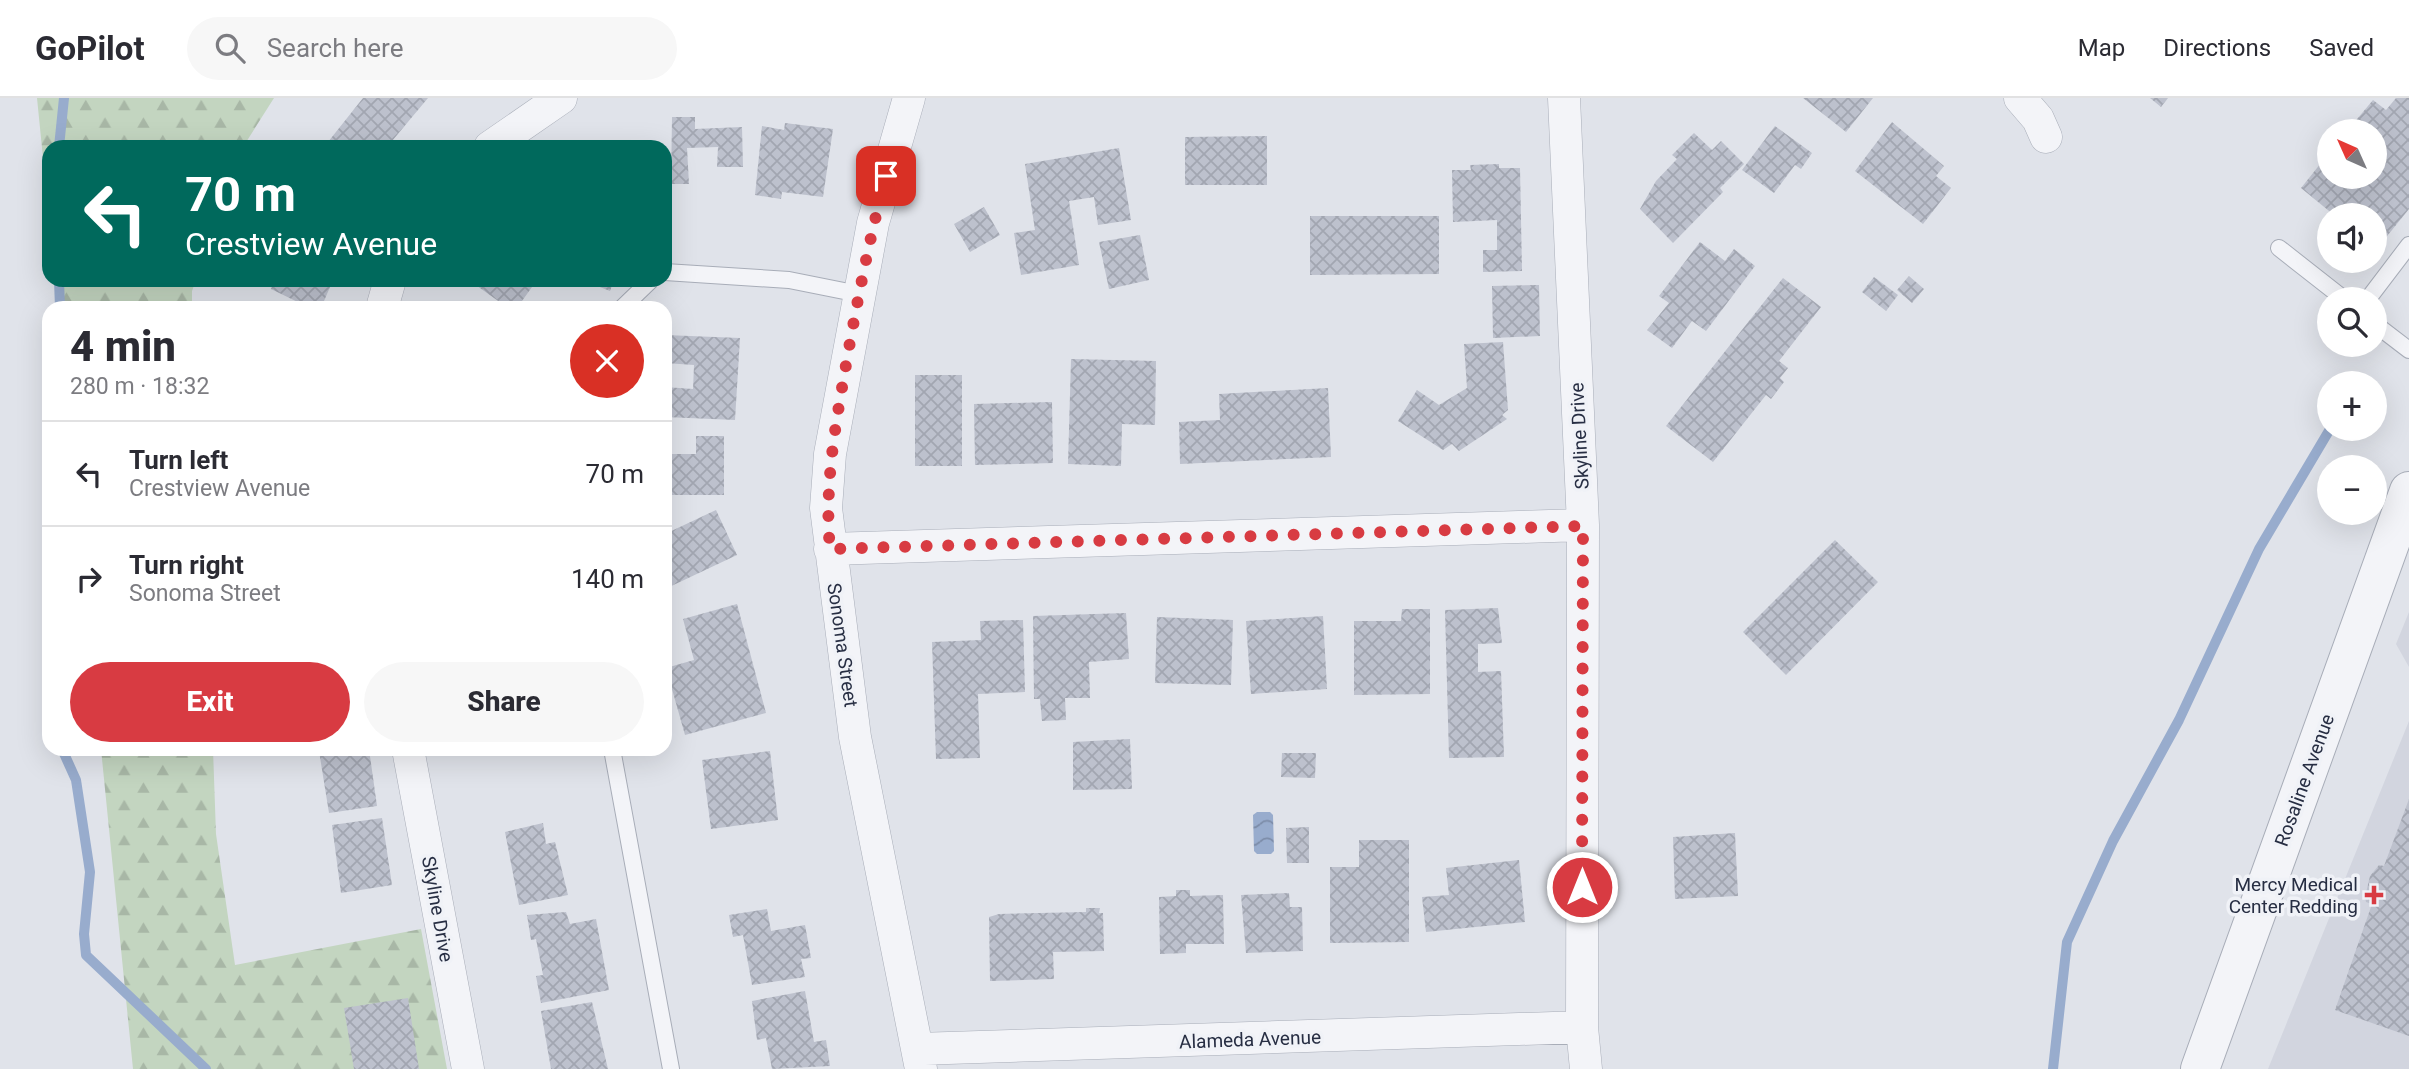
<!DOCTYPE html>
<meta charset="utf-8">
<style>
body{margin:0;font-family:Roboto,sans-serif;background:#f7f7f7;color:#2b2b33;height:100vh;display:flex;flex-direction:column;font-size:26px;white-space:nowrap}
*{box-sizing:border-box;margin:0}
p{font-size:23px;color:#7c7c81}
.icon{flex:none;width:38px;height:38px;fill:none;stroke:currentColor;stroke-width:2;stroke-linecap:round;stroke-linejoin:round}
.map{position:relative;flex:1;overflow:hidden}
.panel{position:absolute;left:42px;top:203px;width:630px;height:455px;display:flex;flex-direction:column;background:#fff;border-radius:21px;box-shadow:0 7px 28px #0002}
.panel>*{flex:none}
.hud{position:absolute;left:42px;top:42px;width:630px;height:147px;border-radius:21px;box-shadow:0 7px 28px #0002;background:#00695c;color:#fff;overflow:hidden}
.needle{width:46px;rotate:315deg}
.buttons{position:absolute;left:2317px;top:21px;display:grid;gap:14px}
.buttons a{display:grid;place-items:center;width:70px;height:70px;border-radius:50%;background:#fff;box-shadow:0 7px 28px #0002;font-size:35px}
.pin{position:absolute;display:grid;place-items:center;width:60px;height:60px;color:#fff;margin:-30px;border-radius:14px;box-shadow:0 4px 10px #0006}
.me{position:absolute;width:77px;margin:-38px;rotate:0deg;stroke-linejoin:round;filter:drop-shadow(0 0 5px #0008)}
.turn{display:flex;align-items:center;gap:24px;height:147px;padding:0 28px;font-size:32px}
.turn .icon{width:91px;height:91px;stroke-width:2.5}
.turn b{display:block;font-size:49px;line-height:60px}
.round{display:grid;place-items:center;flex:none;width:74px;height:74px;border-radius:37px;background:#f7f7f7}
.overview{display:flex;align-items:center;justify-content:space-between;height:119px;padding:0 28px}
h1{font-size:42px;font-weight:800;line-height:52px}
.cta{display:flex;gap:14px;margin-top:auto;padding:14px 28px}
.cta a{flex:1;height:80px;border-radius:42px;background:#d83b42;color:#fff;font-size:28px;font-weight:800;line-height:80px;text-align:center}
.cta a+a{background:#f7f7f7;color:#2b2b33}
ul{padding:0;list-style:none}
li{display:flex;align-items:center;gap:21px;height:105px;padding:0 28px;border-top:2px solid #e1e1e2}
li div{flex:1}
li b{display:block;font-size:26px}
li em{font-style:normal}
header{display:flex;align-items:center;gap:42px;box-sizing:border-box;height:98px;padding:0 35px;background:#fff;border-bottom:2px solid #e1e1e2}
header strong{font-size:33px}
nav{display:flex;gap:38px;margin-inline-start:auto;font-size:24px}
.search{width:490px;height:63px;background:#f7f7f7;display:flex;align-items:center;gap:18px;box-sizing:border-box;padding:0 24px;border-radius:38px;color:#7c7c81;font-size:26px}
.map>svg:first-child{display:block}
</style>
<header>
<strong>GoPilot</strong>
<div class="search"><svg class="icon" aria-label="search" viewBox="0 0 24 24"><circle cx="10" cy="10" r="6"/><path d="M15 15l6 6"/></svg>Search here</div>
<nav><a>Map</a><a>Directions</a><a>Saved</a></nav>
</header>
<div class="map">
<svg width="2409" height="971" viewBox="0 0 2409 971">
<defs>
<pattern id="forest-firs" width="22" height="20" patternUnits="userSpaceOnUse" patternTransform="scale(1.75)"><rect width="22" height="20" fill="#c3d5c0"/><path d="M5 1l3.5 6h-7zM16 11l3.5 6h-7z" fill="#a8b7a6"/></pattern>
<pattern id="water-waves" width="16" height="10" patternUnits="userSpaceOnUse" patternTransform="scale(1.75)"><rect width="16" height="10" fill="#98accd"/><path d="M0 5q4-4 8 0t8 0" fill="none" stroke="#7c8ca8"/></pattern>
<pattern id="building-cross-hatch" width="8" height="8" patternUnits="userSpaceOnUse" patternTransform="scale(1.75)"><rect width="8" height="8" fill="#bdc1cd"/><path d="M0 0l8 8M0 8l8-8" fill="none" stroke="#a2a6b1"/></pattern>
</defs>
<rect width="100%" height="100%" fill="#e0e3ea"/>
<path fill="#d2d5df" d="M2409,514V569L2396,546Z
M2409,623V971H2268Z"/>
<path fill="url(#forest-firs)" d="M37,0H274L243,49H49V120Z
M55,182H196L192,193V210H58Z
M101,651H213L216,736L235,867L421,831L447,971H133Z"/>
<path fill="url(#water-waves)" d="M1257,714H1270L1273,717L1274,753L1271,756H1257L1254,753L1253,717Z"/>
<g fill="none" stroke-linecap="round" stroke-linejoin="round">
<path stroke="#98accd" stroke-width="10" d="M59,49L64,0
M59,182L60,210
M62,651L76,682L90,774L84,836L86,857L206,971
M2053,971L2067,844L2113,743L2179,622L2259,451L2330,331"/>
</g>
<path fill="url(#building-cross-hatch)" d="M363,0H428L387,49H324Z
M1803,0H1873L1846,34Z
M2150,0H2168L2161,9Z
M2396,0H2409V111L2375,153V117H2334L2301,90L2329,55V79H2375V33H2347L2373,2L2386,12Z
M672,19H695V31L742,29L743,69H717L718,49L687,50L689,86H671Z
M1892,24L1944,68L1936,78L1951,90L1923,126L1855,73Z
M785,25L833,31L823,99L782,94L781,101L755,97L762,28L784,32Z
M1775,28L1812,55L1801,71L1795,67L1774,95L1742,72Z
M1694,35L1712,52L1721,43L1744,66L1720,90L1723,94L1673,145L1640,111L1656,83L1677,61L1672,57Z
M1267,38V87H1185V39Z
M1119,50L1131,122L1098,127L1094,99L1069,103L1079,167L1021,177L1014,135L1035,132L1025,66Z
M1499,66V70H1520L1522,173L1483,174V152H1497V122L1453,124L1452,72H1471L1470,67Z
M984,109L1000,137L970,154L954,126Z
M1310,118H1439V176L1310,177Z
M1140,137L1149,182L1109,191L1099,144Z
M1700,144L1725,163L1734,151L1755,168L1706,233L1692,223L1672,250L1647,232L1669,205L1659,198Z
M1909,178L1924,191L1912,205L1897,192Z
M1874,179L1898,197L1886,213L1862,194Z
M1783,180L1821,209L1779,263L1788,270L1780,280L1784,284L1771,301L1766,297L1713,364L1666,328Z
M274,182H333L321,210H310L271,191Z
M475,182H537L517,210H508L473,185Z
M582,182H614L610,193Z
M1539,187L1540,238L1493,240L1492,188Z
M665,237L740,240L735,322L665,319V289L693,291L694,267L665,265Z
M1503,244L1508,312L1502,317L1507,321L1459,353L1452,346L1443,352L1398,323L1417,292L1439,307L1467,290L1464,246Z
M1071,261L1156,263L1155,327L1122,326L1121,368L1068,366Z
M915,277H962V368H915Z
M1328,290L1331,359L1180,366L1179,324L1220,322L1219,296Z
M1052,304L1053,365L975,367L974,306Z
M696,338H724V397H665V356H696Z
M716,412L737,457L665,491V436Z
M1835,442L1878,484L1786,577L1743,534Z
M737,506L766,615L685,637L666,570L694,562L683,521Z
M1498,510L1502,545L1478,546V574L1501,573L1504,659L1449,660L1445,512Z
M1402,511H1430V596L1354,597V523H1401Z
M1126,515L1129,561L1089,564L1090,600H1065L1066,622L1042,623L1040,601H1034L1033,518Z
M1323,518L1327,591L1251,596L1246,523Z
M1157,519L1233,522L1231,587L1155,585Z
M1023,522L1025,594L978,596L980,660L936,661L932,544L981,542L980,523Z
M1130,641L1132,691L1073,692V644Z
M332,651H369L377,708L329,715L319,653Z
M770,653L778,722L711,731L702,662Z
M1282,655H1316L1315,680L1281,679Z
M2409,701V938L2335,912L2372,806L2366,804L2365,799L2370,778L2379,767L2384,768Z
M382,720L392,787L341,795L332,727Z
M543,725L546,746L555,744L568,797L519,807L505,734Z
M1309,729V765H1287L1286,730Z
M1735,735L1738,798L1675,801L1673,739Z
M1359,742H1409V844L1330,845V769H1359Z
M1519,762L1525,824L1426,834L1422,799L1449,797L1446,770Z
M1176,792H1190V798L1223,797L1224,846H1186V855L1160,856L1159,799L1176,798Z
M1289,795L1290,809H1302L1303,853L1246,855L1241,797Z
M1086,810H1100L1099,815H1103L1104,853L1053,854L1054,881L990,883L989,819L999,816L1086,814Z
M767,811L771,833L805,827L811,860L801,861L805,879L752,887L743,837L733,839L729,817Z
M566,814L570,826L596,821L609,892L541,905L536,878L543,877L536,841L531,842L527,817Z
M805,893L814,944L826,942L830,968L772,971L766,940L757,942L752,903Z
M408,900L419,971H354L344,910Z
M592,904L608,971H551L541,913Z"/>
<g fill="none" stroke-linecap="round" stroke-linejoin="round">
<g stroke="#a8adb8" stroke-width="18">
<path id="service" d="M2279,150L2344,201
M665,174L789,182L859,196
M2368,201L2409,147
M622,210L651,182
M2375,226L2409,252
M612,651L671,971"/>
</g>
<g stroke="#a8adb8" stroke-width="33">
<path id="minor" d="M909,0L873,125L830,356L826,410L855,639L921,971
M1564,0L1583,427L1582,929L1586,971
M2020,0L2038,21L2046,39
M490,49L561,0
M382,210L390,182
M830,451L1583,427
M408,651L468,971
M917,951L1582,929"/>
</g>
<g stroke="#a8adb8" stroke-width="40">
<path id="tertiary" d="M2200,971L2409,393"/>
</g>
<use href="#service" stroke="#f3f4f8" stroke-width="16"/>
<use href="#minor" stroke="#f3f4f8" stroke-width="32"/>
<use href="#tertiary" stroke="#f3f4f8" stroke-width="38"/>
</g>
<g fill="none" stroke-linecap="round" stroke-linejoin="round">
<path stroke="#d83b42" stroke-width="12" stroke-dasharray="0 21.6" d="M886,78C870,138 858,199 847,261C836,325 824,385 830,451L1583,428L1582,789"/>
</g>
<path fill="#d83b42" stroke="#f0f2f7" stroke-width="2.5" d="M2370.5 786.5h7v7h7v7h-7v7h-7v-7h-7v-7h7z"/>
<g text-anchor="middle" stroke-width="7" stroke-linejoin="round" paint-order="stroke">
<g font-size="19" fill="#272e43" stroke="#f0f2f7">
<text transform="translate(1579 338) rotate(-93)" y="7">Skyline Drive</text>
<text transform="translate(843 547) rotate(82)" y="7">Sonoma Street</text>
<text transform="translate(2304 682) rotate(-70)" y="7">Rosaline Avenue</text>
<text transform="translate(438 811) rotate(80)" y="7">Skyline Drive</text>
<text transform="translate(1250 941) rotate(-2)" y="7">Alameda Avenue</text>
</g>
<g font-size="19" fill="#272e43" stroke="#f0f2f7" text-anchor="end">
<text x="2358" y="793">Mercy Medical<tspan x="2358" dy="22">Center Redding</tspan></text>
</g>
</g>
</svg>
<div class="buttons">
<a><svg class="needle" viewBox="-14 -14 28 28"><path d="M0-13l5 13h-10z" fill="#e53935"/><path d="M0 13l5-13h-10z" fill="#7c7c81"/></svg></a>
<a><svg class="icon" aria-label="sound" viewBox="0 0 24 24"><path d="M4 9h4l5-4v14l-5-4H4zM17 9q2 3 0 6"/></svg></a>
<a><svg class="icon" aria-label="search" viewBox="0 0 24 24"><circle cx="10" cy="10" r="6"/><path d="M15 15l6 6"/></svg></a>
<a>+</a>
<a>−</a>
</div>
<div class="pin" style="left:886px;top:78px;background:#d93025"><svg class="icon" aria-label="arrive" viewBox="0 0 24 24"><path d="M6 21V4h12l-3 4 3 4H6"/></svg></div>
<svg class="me" style="left:1582px;top:789px" viewBox="-20 -20 40 40"><circle r="17" fill="#d83b42" stroke="#fff" stroke-width="3"/><path d="M0-11L8 9 0 5-8 9z" fill="#fff"/></svg>
<div class="hud">
<div class="turn"><svg class="icon" aria-label="left" viewBox="0 0 24 24"><path d="M17 20v-9H6M10 6l-5 5 5 5"/></svg><div><b>70 m</b>Crestview Avenue</div></div>
</div>
<section class="panel">
<div class="overview"><div><h1>4 min</h1><p>280 m · 18:32</p></div><a class="round" style="background:#d93025;color:#fff"><svg class="icon" aria-label="close" viewBox="0 0 24 24"><path d="M6 6l12 12M18 6L6 18"/></svg></a></div>
<ul>
<li><svg class="icon" aria-label="left" viewBox="0 0 24 24"><path d="M17 20v-9H6M10 6l-5 5 5 5"/></svg><div><b>Turn left</b><p>Crestview Avenue</p></div><em>70 m</em></li>
<li><svg class="icon" aria-label="right" viewBox="0 0 24 24"><path d="M7 20v-9h11M14 6l5 5-5 5"/></svg><div><b>Turn right</b><p>Sonoma Street</p></div><em>140 m</em></li>
</ul>
<div class="cta"><a>Exit</a><a>Share</a></div>
</section>
</div>
